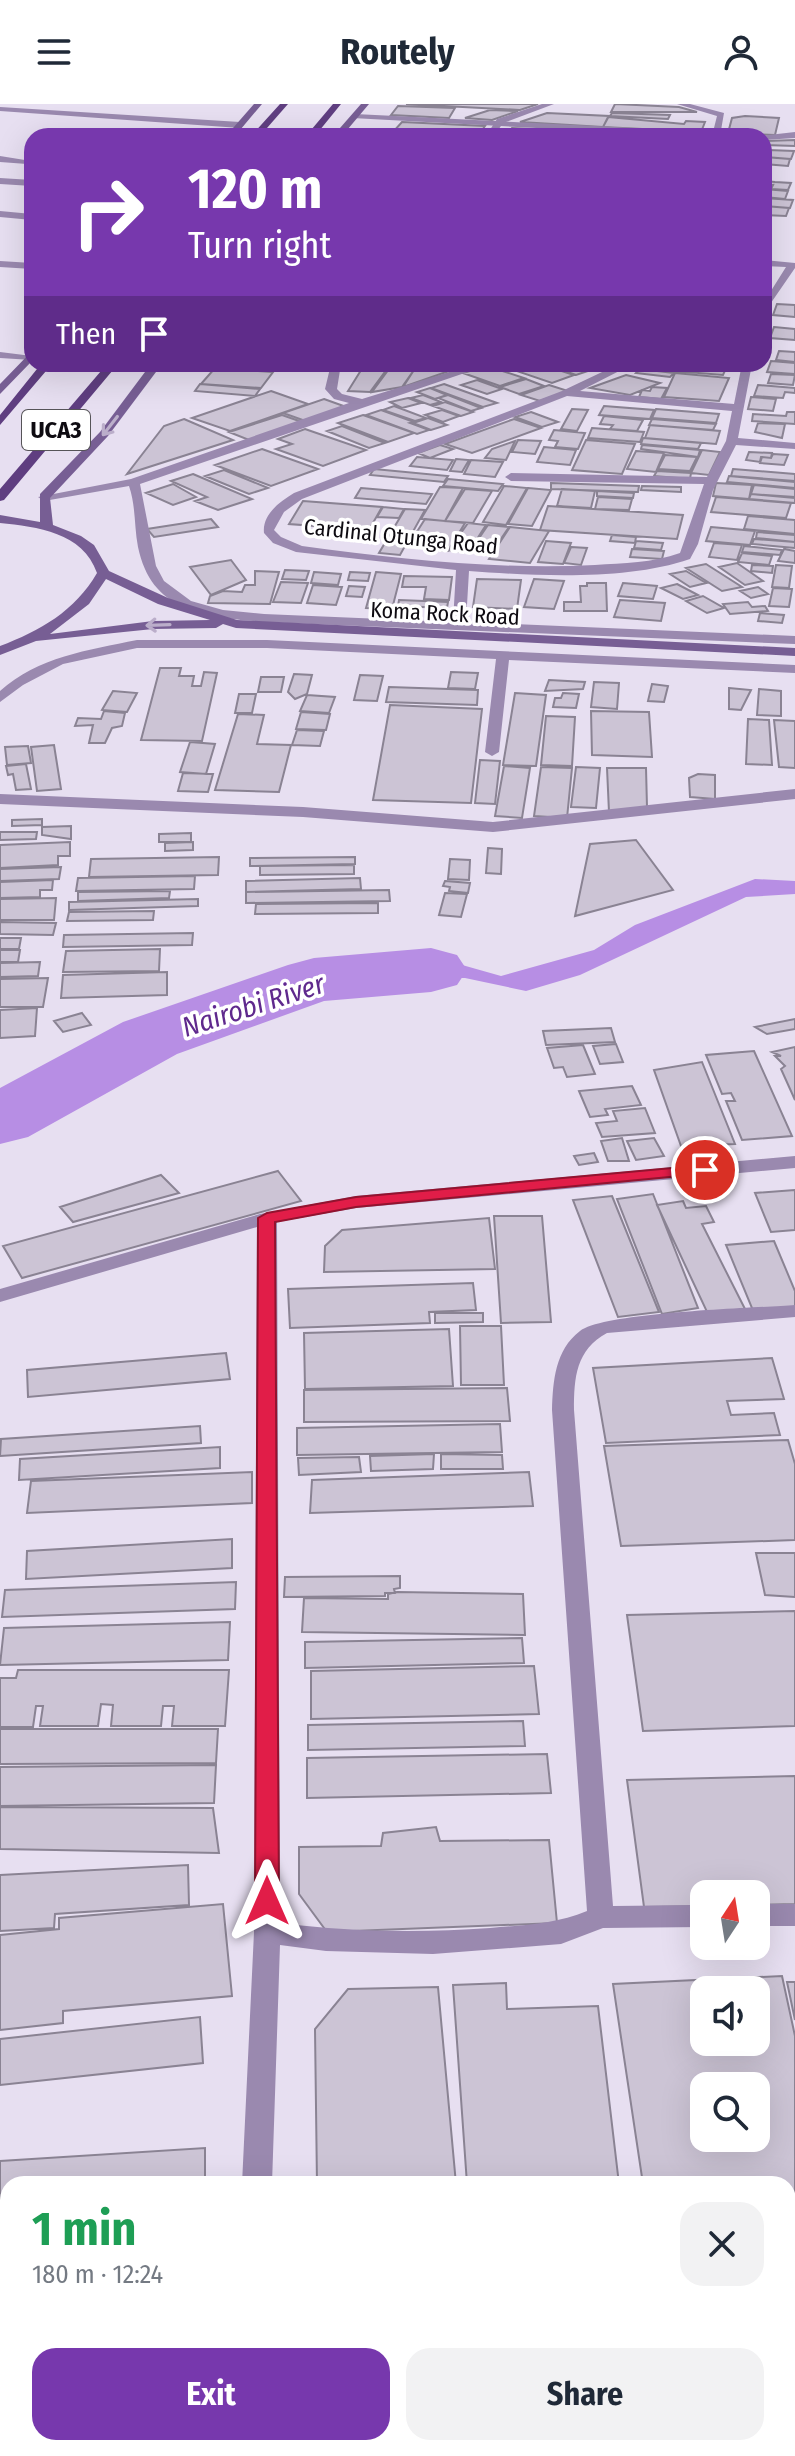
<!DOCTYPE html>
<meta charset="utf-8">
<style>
body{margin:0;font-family:"Fira Sans Condensed",sans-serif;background:#f2f2f3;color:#1f2937;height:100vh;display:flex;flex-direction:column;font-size:30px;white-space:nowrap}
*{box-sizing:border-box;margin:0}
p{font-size:26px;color:#747a83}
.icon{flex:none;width:44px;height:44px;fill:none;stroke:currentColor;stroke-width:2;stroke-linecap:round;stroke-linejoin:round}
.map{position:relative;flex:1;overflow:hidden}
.side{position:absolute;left:0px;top:2072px;width:796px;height:280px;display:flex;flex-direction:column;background:#fff;border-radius:24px 24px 0 0;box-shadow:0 8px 32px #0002}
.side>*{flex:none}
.top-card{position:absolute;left:24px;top:24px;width:748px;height:244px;border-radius:24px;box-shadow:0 8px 32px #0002;background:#7738ad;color:#fff;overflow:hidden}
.needle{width:52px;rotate:12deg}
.buttons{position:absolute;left:690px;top:1776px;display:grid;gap:16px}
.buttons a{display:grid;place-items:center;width:80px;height:80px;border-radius:16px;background:#fff;box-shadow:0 8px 32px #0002;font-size:40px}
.pin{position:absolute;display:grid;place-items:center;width:68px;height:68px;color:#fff;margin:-34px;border:4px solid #fff;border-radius:50%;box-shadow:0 2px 8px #0007}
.me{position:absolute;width:88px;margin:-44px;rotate:0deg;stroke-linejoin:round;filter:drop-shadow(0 0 6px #0008)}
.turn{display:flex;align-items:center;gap:28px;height:168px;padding:0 32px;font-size:36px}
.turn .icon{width:104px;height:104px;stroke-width:2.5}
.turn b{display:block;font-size:56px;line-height:68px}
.then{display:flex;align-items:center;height:76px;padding:0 32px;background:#0003;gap:16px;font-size:30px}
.round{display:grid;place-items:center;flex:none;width:84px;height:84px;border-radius:24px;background:#f2f2f3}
.head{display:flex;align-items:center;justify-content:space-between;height:136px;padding:0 32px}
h1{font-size:48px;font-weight:700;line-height:60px;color:#1e9e55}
.primary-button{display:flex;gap:16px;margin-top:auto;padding:16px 32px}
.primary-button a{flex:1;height:92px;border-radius:24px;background:#7738ad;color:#fff;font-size:32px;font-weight:700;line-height:92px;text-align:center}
.primary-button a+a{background:#f2f2f3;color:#1f2937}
header{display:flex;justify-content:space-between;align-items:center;height:104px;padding:0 32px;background:#fff;font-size:36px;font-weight:700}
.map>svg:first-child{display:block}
</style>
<header><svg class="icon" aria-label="menu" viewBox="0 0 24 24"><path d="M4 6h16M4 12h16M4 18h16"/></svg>Routely<svg class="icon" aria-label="person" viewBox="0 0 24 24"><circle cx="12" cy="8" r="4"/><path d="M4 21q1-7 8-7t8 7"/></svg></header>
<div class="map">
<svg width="795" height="2352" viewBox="0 0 795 2352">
<rect width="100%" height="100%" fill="#e7dff1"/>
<path fill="#b78ee4" d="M755,775L795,777V790L746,793L580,871L526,887L465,874H411L369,888L314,876L375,858L448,857L501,872L594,846L635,821Z"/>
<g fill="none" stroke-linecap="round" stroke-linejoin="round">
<path fill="#b78ee4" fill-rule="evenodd" d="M431,844L457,851L467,866L457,881L431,888L324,897L177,950L28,1033L0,1040V984L123,918L288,861L314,854Z"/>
</g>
<path fill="#ccc4d5" stroke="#8a8393" stroke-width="2" fill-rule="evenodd" d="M406,0H538L520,6Z
M615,0L679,3L697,8H611Z
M398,2L455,4L449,14L391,11Z
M490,6L518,7L492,16L465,14Z
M547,9L609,12L603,23L520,18Z
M612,9L670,11L668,15L610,12Z
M745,12L779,14L775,31L728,29L732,14Z
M608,13L684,20L686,17L705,18L701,28L603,23Z
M402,18L485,22L478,32L392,29Z
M512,24L591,28L589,32H507Z
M795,36V42L765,41L766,37Z
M768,46L794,47L791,55L765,53Z
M764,53L790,55L788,62L764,60Z
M764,77L775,78L791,79L788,86L771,85L773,81L764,82Z
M764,85L788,87L785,95L764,93Z
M764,94L793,96L790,104L764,102Z
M764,102L789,104L786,112L764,111Z
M777,200L795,201V213L773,211Z
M774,223L795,225V236L770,234Z
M779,247L795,248V258L776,256Z
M771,257L795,259V270L767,268Z
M405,260H445L443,266L403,264Z
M540,260L574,271L552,279L499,261Z
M562,260H586L597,264L576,271L553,263Z
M640,260H728L723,271L636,264Z
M487,262L524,274L500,282L463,269Z
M363,263L387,265L370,288L348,287Z
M215,264L273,268L261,284L201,280Z
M389,265L414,266L402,283L372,288Z
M640,265L674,269L670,273L636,269Z
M414,266H452L403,283Z
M675,269L729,274L719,297L664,293Z
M771,270L795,271L793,281L768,279Z
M626,271L660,279L630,291L590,284Z
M526,275L544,282L519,290L500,283Z
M477,276L502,285L487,290L461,281Z
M200,280L260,285L255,292L195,287Z
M444,280L497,299L483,303L431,284Z
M549,281L568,287L540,297L521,291Z
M758,281L795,284V289L785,288L783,294L754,292Z
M652,283L667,284L661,295L639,293L642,286L650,287Z
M430,284L447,291L435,295L417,288Z
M271,287L308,300L230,327L192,314Z
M423,291L441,298L430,301L411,294Z
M448,291L481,304L471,307L438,294Z
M751,293L776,295L773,307L748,305Z
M408,294L421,299L402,304L390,298Z
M324,295L352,305L311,319L283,309Z
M445,298L473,308L461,312L433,302Z
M394,302L426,314L415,317L383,306Z
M604,302L654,306L650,315L599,311Z
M572,305L588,306L577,327L561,325Z
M656,305L719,310L716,319L652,314Z
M381,306L414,318L410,319L429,326L417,330L366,311Z
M442,306L459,312L443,318L425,311Z
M531,308L558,318L542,323L515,313Z
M787,308H795V320L752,317L753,310L786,312Z
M282,311L302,318L249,336L229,328Z
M363,311L414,329L388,338L338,319Z
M604,312L643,316L637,327L610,325L613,321L600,320Z
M428,314L447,321L431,326L413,319Z
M184,315L233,336L127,370L164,322Z
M514,315L541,324L472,349L445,340Z
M652,315L716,320L713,326L649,321Z
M758,319L785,320L782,334L755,328Z
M650,321L720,327L716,340L645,334Z
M342,322L385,339L369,344L327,327Z
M592,324L644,328L640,338L588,334Z
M305,325L366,346L323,362L276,345L292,340L278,335Z
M554,326L585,329L578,345L555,343L558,337L549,336Z
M643,334L701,339L698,345L641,340Z
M518,336L541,337L535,350L512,348Z
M586,336L635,340L622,370L572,366Z
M515,337L506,356L485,354L492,345Z
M440,341L453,345L430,354L418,349Z
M642,341L700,346L698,353L641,345Z
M544,343L576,346L570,361L537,358Z
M262,345L318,365L271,382L215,361Z
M702,346L720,348L709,371L691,369Z
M636,347L664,349L656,368L627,365Z
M749,348L772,349L771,354L761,353L760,358L746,356Z
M773,350L788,351L784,361L760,359L762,353L771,354Z
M665,351L697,353L690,367L658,365Z
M417,353L453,356L447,366L410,362Z
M456,355L469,356L462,368L450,367Z
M471,356L503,358L495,373L464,370Z
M374,365L448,372L444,378L370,371Z
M733,365L795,370V377L731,372Z
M224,366L268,384L249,390L205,372Z
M657,367L691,369L690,375L654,372Z
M193,370L252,395L218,406L195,397L207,393L171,377Z
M729,372L795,378V384L727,378Z
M448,375L503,380L498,387L443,382Z
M551,379L639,382L638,388L551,385Z
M716,379L752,381L749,395L713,392Z
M173,380L196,393L173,401L146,389Z
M754,381L795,385V393L751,390Z
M504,382L527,384L506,421L483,418Z
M642,382L681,383V388L641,386Z
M440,383L463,384L445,417L421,415Z
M361,384L432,390L426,400L355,394Z
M528,384L551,386L532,422L508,420Z
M465,385L492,387L473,419L445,417Z
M562,385L595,387L591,404L557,402Z
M597,387L634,389L633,394L597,392Z
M751,390L795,394V399L749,395Z
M598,393L632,395L629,406L595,405Z
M716,393L791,399L786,414L711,408Z
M303,397L382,403L369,426L289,420Z
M548,402L683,411L677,435L540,426Z
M383,403L404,405L399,414L377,413Z
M405,405L425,406L400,451L379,449Z
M748,412L795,416V430L744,425Z
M211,415L218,423L154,433L147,425Z
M425,415L465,419L448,447L429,446L434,436L413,434Z
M468,419L486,421L468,449L449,446Z
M488,421L509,423L492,448L471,446Z
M510,423L549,427L530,459L489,455Z
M711,423L755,427L750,441L706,437Z
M757,428L795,431V438L756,434Z
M612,431L636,433L635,439L610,437Z
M754,435L795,438V444L752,440Z
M546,437L571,439L563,460L538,458Z
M636,437L663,439L661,446L634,444Z
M714,439L742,441L737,456L709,453Z
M744,442L782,446L780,451L742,448Z
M571,443L587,444L581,461L564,459Z
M632,445L664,447L662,455L630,453Z
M784,445L795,447V459L778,457Z
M742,449L772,452L769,461L738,458Z
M231,456L246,476L211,491L190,463Z
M737,459L763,477L745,481L719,463Z
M706,460L742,483L722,487L686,464Z
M752,461L773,462L772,469L751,467Z
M776,461L792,462L789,484L772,483Z
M285,466L309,467L306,476L282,475Z
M255,467L279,468L270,500L208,499L210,492L223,487L242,488L245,481H255Z
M686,467L706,479L690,483L670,470Z
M314,468L341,470L338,481L311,479Z
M350,468L370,469L368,477L348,476Z
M376,468L401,470L392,505L366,504Z
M404,472L452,473L449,496L424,495L426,483H402Z
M477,475L521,476L517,505L473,503Z
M534,475L564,477L554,505L524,503Z
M281,478L308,479L301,499L273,498Z
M587,479H606L607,507H564V498H581L580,482H587Z
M623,479L657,482L653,495L618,492Z
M677,480L698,491L683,495L661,484Z
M313,481L342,483L336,501L307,499Z
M349,482L365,483L362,493L346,492Z
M758,483L768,490L751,494L740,487Z
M773,484L792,485L789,503L769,502Z
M703,492L724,504L707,509L686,497Z
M399,496L448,498L447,504L398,502Z
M620,496L665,499L661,517L614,513Z
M748,498L752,503L765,502L768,507L730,510L723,500Z
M760,509L784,511L782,519L758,517Z
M160,564H181L179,572H194L192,582H201L204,568L217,569L202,637L141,636Z
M451,568L478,569L475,585L448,584Z
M294,570L312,571L307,590L295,595L288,588Z
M360,571L383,572L377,597L354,596Z
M261,573H284L281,588H258Z
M549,576L585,578L583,585L545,587Z
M594,578L619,579L617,605L591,603Z
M652,580L668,582L664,598L648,597Z
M389,583L478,586L477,601L386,598Z
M729,584L751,586L741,606L729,605Z
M759,585L781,587V612L757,611Z
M113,587L137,589L127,608L102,606Z
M515,589L546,591L536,662L503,661Z
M563,589L579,590L576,604L553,603L555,594H561Z
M239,590H256L252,609H235Z
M307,591L335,593L329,609L300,607Z
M390,601L482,605L471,699L373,696Z
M104,607L125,609L122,622L112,624L105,639H89L93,621L75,622L78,614L101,615Z
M591,607L649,608L652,653L592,651Z
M301,608L330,610L326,626L296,625Z
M238,610L264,611L257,640L291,641L279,688L215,686Z
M546,612L575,613L572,662L541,661Z
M748,615L769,616L772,661L746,660Z
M774,616L795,617V664L779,663Z
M297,626L324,627L320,642L292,641Z
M190,638L215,640L206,670L180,668Z
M54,641L61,685L37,687L31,643Z
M28,642L31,659L7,661L5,643Z
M480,656L500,657L495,700L475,699Z
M26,660L31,685L16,686L13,670L8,671L6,662Z
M504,662L530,664L522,714L495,712Z
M541,663L572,664L567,714L534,712Z
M576,663L600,664L596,704L571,703Z
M607,664H646L647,703L609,708Z
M183,669L213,670L208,688L178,687Z
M698,670L715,671V695L690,693L689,674Z
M42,715V721L12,722V716Z
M71,722V735L42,731V723Z
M0,728H37L36,735L0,736Z
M191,729V738H159V730Z
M636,736L673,786L575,812L590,740Z
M70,738V752H58V761L0,764V741Z
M193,738V746L165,747V739Z
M488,744L502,745L501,770L486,769Z
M219,753L218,771L89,773L91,755Z
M355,753V760L250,762V754Z
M450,755L470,756L469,776L448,775Z
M354,761V770L260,771V762Z
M61,763L59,775L0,777V765Z
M195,772L194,785L76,787L78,774Z
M360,774L361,785L246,788V777Z
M53,776L52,786H40V793L0,794V778Z
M445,777L470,779L468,789L449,787L450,783L443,782Z
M389,786L390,797L246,799V788Z
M170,787L169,794L78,797V788Z
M445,789L467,790L461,813L439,811Z
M56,794L54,816H0V795Z
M198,795V802L69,806V798Z
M378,799V809L255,810L256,800Z
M154,807L153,816L67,817L69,808Z
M0,818L56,819L53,831L0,830Z
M193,829L192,841L63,843L64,831Z
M0,834H21L19,845H0Z
M160,845L159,867L63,868L66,847Z
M0,846H20L18,858H0Z
M40,858L38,872L0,873V859Z
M167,868V891L61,894L63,871Z
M48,874L43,903H0V875Z
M37,904L35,932L0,934V906Z
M82,909L91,921L63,928L54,917Z
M795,915V925L767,930L755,923Z
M611,924L615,938L546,941L543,927Z
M616,940L623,958L600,960L593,942Z
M583,941L595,970L567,973L563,963L554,964L547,944Z
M795,943V996L781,965L785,962L775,952H781L772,948Z
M754,947L792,1032L742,1036L726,997H735L731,989L722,990L706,951Z
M702,958L735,1040L681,1042L654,966Z
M632,982L641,1001L605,1005L608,1011L590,1013L579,987Z
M645,1004L655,1029L602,1033L596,1019L617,1017L613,1007Z
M622,1034L629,1057H608L601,1037Z
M654,1034L664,1052L636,1056L627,1037Z
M594,1049L598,1058L579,1061L574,1052Z
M278,1067L301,1097L22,1174L3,1142Z
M161,1071L179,1089L73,1118L60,1103Z
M795,1086V1126L771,1128L755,1089Z
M653,1090L698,1204L662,1210L617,1095Z
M612,1092L659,1208L618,1213L573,1096Z
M683,1097L686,1104L706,1102L714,1118L702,1120L745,1205L708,1210L657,1101Z
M494,1112H542L551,1218L501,1219Z
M489,1114L495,1165L324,1168L325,1142L342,1126Z
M774,1137L795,1187V1205L754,1209L726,1141Z
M473,1179L476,1206L429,1208L430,1219L290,1224L288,1185Z
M435,1209H483V1218L435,1219Z
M460,1222H501L504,1281H461Z
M449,1225L453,1282L305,1285L304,1229Z
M226,1249L230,1275L28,1293L27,1266Z
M772,1254L784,1295L727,1297L731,1311L774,1309L780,1331L606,1339L593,1264Z
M507,1284L510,1317L304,1318V1286Z
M500,1320L502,1348L297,1351V1324Z
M200,1322L201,1339L0,1352L1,1335Z
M788,1336L795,1360V1436L621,1442L604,1342Z
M220,1343V1364L19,1376L20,1355Z
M434,1350L433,1365L371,1367L370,1352Z
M441,1350L502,1351L503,1365H441Z
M359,1353L361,1368L299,1371L298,1354Z
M252,1368V1399L27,1409L31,1377Z
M529,1368L533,1402L310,1409L312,1376Z
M232,1435V1464L26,1475L27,1447Z
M756,1449H795V1493L765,1491Z
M400,1472V1484L394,1485L395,1489H385V1492L284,1493L285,1473Z
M236,1478L235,1505L2,1513L5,1486Z
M397,1488L523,1490L525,1531L302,1528L304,1494L388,1495V1490Z
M795,1507V1622L643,1627L627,1511Z
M230,1518L228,1556L0,1561L4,1524Z
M522,1534L524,1559L305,1564V1538Z
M534,1562L539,1610L311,1615V1567Z
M18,1566H229L225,1622H172L174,1602H163L161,1622H111L113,1601L101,1600L98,1622H40L43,1602H36L33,1623H0V1574H16Z
M523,1617L525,1642L308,1646V1621Z
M0,1625H218L216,1659L0,1660Z
M547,1650L551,1689L307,1694V1654Z
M216,1661L214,1699L0,1702V1663Z
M795,1672V1800L756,1801V1790H704V1802L644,1803L627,1676Z
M0,1703L213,1704L219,1749L0,1745Z
M436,1723L440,1737L549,1736L557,1819L327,1828L299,1790V1743L381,1742L383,1729Z
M188,1761L189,1801L55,1810L54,1824L0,1827V1771Z
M223,1800L232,1892L63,1907V1919L0,1926V1831L59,1825V1814Z
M782,1872L795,1932V2352H684L683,2344H788V2080H643L613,1880ZM704,1886H756V1938H704ZM704,1982H756V2034H704Z
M787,1878H795V1916Z
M506,1879L507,1905L598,1902L619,2080H467L453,1881Z
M438,1883L456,2080H317L315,1925L348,1885Z
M200,1913L203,1959L0,1981V1935Z
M205,2044V2080H8V2144L0,2145V2057Z
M0,2152H8V2202L0,2203Z
M0,2274H8V2344H193V2352H0Z
M317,2344H479L480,2352H317Z
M485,2344H651L652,2352H485Z"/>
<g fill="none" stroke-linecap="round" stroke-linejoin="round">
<path fill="#9a89af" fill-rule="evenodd" d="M355,10L716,28L720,31L687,32L352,14Z
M0,52L31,57L27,60L0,58Z"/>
<path fill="#9a89af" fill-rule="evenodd" d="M542,0H554L503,19L494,32H486L497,15Z
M677,0H690L724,9L720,32H712L717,12Z
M0,3L240,18L244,21L240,24L0,7Z
M795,28V34L764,36V32H760Z
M0,74L32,76V82L0,80Z
M0,107L32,110V116L0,113Z
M764,156L795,159V164L764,209V198L786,163L764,162Z
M0,157L32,159V165L0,163Z
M0,248L32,252V256L0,254Z
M331,260H341L337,285L342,290L362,295L475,260H491L140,380L156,462L164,477L191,497L223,506L264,510L453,518L456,466L296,448L273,439L264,429C262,411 279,398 294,389L562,287L619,260H633L580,287L734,300L742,260H752L738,334L795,339V345L736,341L713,386L698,440L690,455C626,477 536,472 469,467L466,518L795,532V540L264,518C207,513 152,510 138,443C134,423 136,402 129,382L44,397L38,393L131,375L349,299L334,295L325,285ZM567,292L732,307L726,337L707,373L511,369L505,373L511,377L704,380L680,449C653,459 623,459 595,461C497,466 400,455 302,442L281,433L274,426L284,408L302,395Z
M137,536H267L795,561V569L509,556L499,648L492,652L485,648L496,555L267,544H137L63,560L23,581L0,598V587C38,553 88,546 137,536Z
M795,685V695L493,728L303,713L0,700V690L303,703L493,718Z
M795,1052V1064L356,1104L277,1118L280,1819C350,1828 420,1829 490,1824C525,1821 555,1820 587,1807L552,1306C553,1277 555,1246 580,1227C605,1208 755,1204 795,1201V1213L607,1229C576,1246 574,1273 574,1306L613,1802L704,1801V1823L603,1824L561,1840L433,1850L326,1847L280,1841L272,2080H242L254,1828L257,1123L0,1198V1185L260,1110L356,1092Z
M756,1800H795V1822H756Z
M231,2344H263V2352H231Z"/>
<path fill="#775e94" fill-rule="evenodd" d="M254,0H262L235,32H226Z
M361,0H369L342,32H333Z
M32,247V257L0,290V280Z
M151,260H162L108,332L50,394L53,421L81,432L94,441L109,467L168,494L237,516L795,544V552L236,524L223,520L216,524L153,525L36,537L0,551V542C40,527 75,507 97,469C83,428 37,423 0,419V411L40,418V390L100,328ZM106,475L158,500L210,516L153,517L50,530L89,500Z"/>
<path fill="#5f3e80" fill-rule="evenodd" d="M280,0H288L260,32H251Z
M333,0H341L315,32H306Z
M41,260H52L0,321V311Z
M107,260H118L4,396L0,397V385Z"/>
</g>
<defs><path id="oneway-shaft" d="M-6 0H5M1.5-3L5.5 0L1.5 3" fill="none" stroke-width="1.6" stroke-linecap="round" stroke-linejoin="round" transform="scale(2)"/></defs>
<g stroke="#bbaeca">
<use href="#oneway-shaft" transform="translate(110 322) rotate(128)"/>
<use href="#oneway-shaft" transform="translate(158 521) rotate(178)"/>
</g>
<path fill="#e11d48" stroke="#92132f" stroke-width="2" d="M705,1061L711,1062V1069L356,1103L275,1118L279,1797L275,1804L267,1806L258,1804L255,1797L258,1114L267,1109L356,1093Z"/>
<g text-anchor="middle" stroke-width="7" stroke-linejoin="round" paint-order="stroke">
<g font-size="22" fill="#0e0b11" stroke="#fff">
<text transform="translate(401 432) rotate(6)" y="8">Cardinal Otunga Road</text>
<text transform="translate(445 509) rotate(3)" y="8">Koma Rock Road</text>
</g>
<rect fill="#fff" stroke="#565458" stroke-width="2" x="22" y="306" width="68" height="40" rx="6"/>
<g font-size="24" font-weight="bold" fill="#0e0b11">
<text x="56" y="334">UCA3</text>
</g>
<g font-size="28" font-style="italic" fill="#5f298d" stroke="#fff">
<text transform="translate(253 901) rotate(-18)" y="10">Nairobi River</text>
</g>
</g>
</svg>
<div class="buttons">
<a><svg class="needle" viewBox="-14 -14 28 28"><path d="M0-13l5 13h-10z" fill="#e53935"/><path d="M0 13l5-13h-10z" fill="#747a83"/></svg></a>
<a><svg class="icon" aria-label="sound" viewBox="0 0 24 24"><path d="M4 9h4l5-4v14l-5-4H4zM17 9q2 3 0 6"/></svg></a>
<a><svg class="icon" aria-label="search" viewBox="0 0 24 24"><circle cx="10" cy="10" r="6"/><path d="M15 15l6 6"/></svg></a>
</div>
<div class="pin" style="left:705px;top:1066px;background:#d93025"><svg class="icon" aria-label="arrive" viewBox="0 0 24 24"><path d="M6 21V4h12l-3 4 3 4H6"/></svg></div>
<svg class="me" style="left:267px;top:1797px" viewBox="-20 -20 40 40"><path d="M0-17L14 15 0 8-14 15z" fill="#e11d48" stroke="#fff" stroke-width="4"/></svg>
<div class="top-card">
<div class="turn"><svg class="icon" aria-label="right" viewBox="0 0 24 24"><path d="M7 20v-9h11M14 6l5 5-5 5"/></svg><div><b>120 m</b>Turn right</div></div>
<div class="then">Then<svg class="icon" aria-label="arrive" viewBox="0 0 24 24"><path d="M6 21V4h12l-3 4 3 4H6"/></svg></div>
</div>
<section class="side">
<div class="head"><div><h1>1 min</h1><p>180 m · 12:24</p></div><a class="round"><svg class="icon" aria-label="close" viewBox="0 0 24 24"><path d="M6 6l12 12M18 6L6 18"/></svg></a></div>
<div class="primary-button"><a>Exit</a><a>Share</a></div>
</section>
</div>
